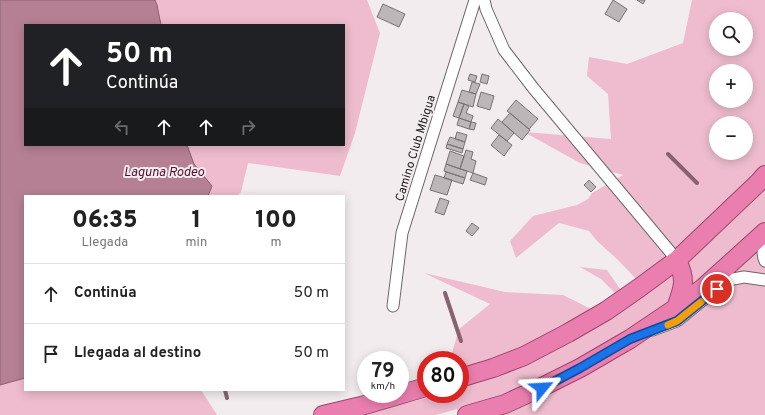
<!DOCTYPE html>
<html lang="es">
<meta charset="utf-8">
<style>
body{margin:0;font-family:Overpass,sans-serif;background:#f6f6f6;color:#222;height:100vh;display:flex;flex-direction:column;font-size:15px;white-space:nowrap}
*{box-sizing:border-box;margin:0}
p{font-size:13px;color:#767676}
.icon{flex:none;width:22px;height:22px;fill:none;stroke:currentColor;stroke-width:2;stroke-linecap:round;stroke-linejoin:round}
.map{position:relative;flex:1;overflow:hidden}
.side{position:absolute;left:24px;top:195px;width:321px;height:196px;display:flex;flex-direction:column;background:#fff;border-radius:0px;box-shadow:0 2px 10px #0003}
.side>*{flex:none}
.top-card{position:absolute;left:24px;top:24px;width:321px;height:122px;border-radius:0px;box-shadow:0 2px 10px #0003;background:#202124;color:#fff;overflow:hidden}
.buttons{position:absolute;left:709px;top:12px;display:grid;gap:8px}
.buttons a{display:grid;place-items:center;width:44px;height:44px;border-radius:50%;background:#fff;box-shadow:0 2px 10px #0003;font-size:20px}
.speed{position:absolute;left:357px;top:351px;display:flex;gap:8px;font-size:20px;font-weight:700;text-align:center}
.speed>*{display:grid;place-content:center;width:52px;height:52px;border-radius:50%;background:#fff;box-shadow:0 2px 10px #0003;line-height:1}
.speed small{font-size:10px;font-weight:400}
.speed .limit{border:6px solid #d22;background:#fff;color:#111}
.pin{position:absolute;display:grid;place-items:center;width:34px;height:34px;color:#fff;margin:-17px;border:2px solid #fff;border-radius:50%;box-shadow:0 1px 4px #0007}
.me{position:absolute;width:44px;margin:-22px;rotate:63deg;stroke-linejoin:round;filter:drop-shadow(0 0 3px #0008)}
.turn{display:flex;align-items:center;gap:14px;height:84px;padding:0 16px;font-size:18px}
.turn .icon{width:52px;height:52px;stroke-width:2.5}
.turn b{display:block;font-size:28px;line-height:34px}
.lanes{display:flex;align-items:center;height:38px;padding:0 16px;background:#0003;justify-content:center;gap:20px;direction:ltr}
.lanes .off{opacity:.35}
.eta{display:flex;justify-content:space-evenly;align-items:center;height:68px;text-align:center}
.eta b{font-size:24px;font-weight:800;line-height:28px}
ul{padding:0;list-style:none}
li{display:flex;align-items:center;gap:12px;height:60px;padding:0 16px;border-top:1px solid #e0e0e0}
li div{flex:1}
li b{display:block;font-size:15px}
li em{font-style:normal}
.map>svg:first-child{display:block}
</style>
<div class="map">
<svg width="765" height="415" viewBox="0 0 765 415">
<rect width="100%" height="100%" fill="#f2ecee"/>
<path fill="#eebcce" fill-rule="evenodd" d="M0,0H367L380,33L355,133L340,176L248,163L241,192L237,196H25V390H201L217,415H0ZM25,25H344V145H25Z
M692,0H765V415H458L457,409L436,415H361L441,394H460V360H450L459,329L490,304L424,273L505,292L563,295L599,313L617,295L601,279L580,267L607,270L627,299L637,280L618,260L597,241L589,231L559,223L516,258L510,241L533,216L577,205L588,199L592,193L623,175L580,163L524,132L611,139L608,94L587,76L589,57L627,64L683,43ZM716,19H746V49H716ZM716,71H746V101H716ZM716,123H746V153H716Z"/>
<path fill="#b68094" stroke="#886270" d="M0,0H155L157,5L161,25H25V145H187L194,164L212,186L208,196H25V378L0,385Z"/>
<g fill="none" stroke-linecap="round" stroke-linejoin="round">
<path stroke="#886270" stroke-width="4" d="M668,154L697,183
M445,293L461,341
M225,390L227,398"/>
</g>
<path fill="#bcb6b8" stroke="#787274" d="M613,0L627,9L619,22L605,14Z
M637,0H645L643,4Z
M383,4L405,14L399,27L377,17Z
M470,74L477,76L475,82L468,80Z
M482,74L489,76L487,84L480,82Z
M472,82L480,84L476,94L469,92Z
M462,90L476,94L473,107L458,102Z
M481,92L494,96L490,110L477,106Z
M516,100L538,119L529,129L507,111Z
M458,102L464,104L459,118L453,116Z
M464,104L469,106L466,113L473,116L471,122L459,118Z
M510,113L530,130L522,140L502,122Z
M459,118L471,122L469,129L457,125Z
M498,119L514,133L507,141L491,128Z
M471,122L476,123L474,130L469,129Z
M457,132L467,135L465,142L455,139Z
M499,135L512,145L504,156L491,145Z
M450,137L465,142L463,149L447,144Z
M447,144L463,149L462,153L446,148Z
M466,150L473,152L471,159L476,161L473,173L460,169Z
M450,151L464,156L460,169L446,164Z
M446,164L467,171L465,178L444,171Z
M446,172L465,178L463,184L444,178Z
M473,173L487,178L485,185L470,180Z
M435,175L452,180L447,195L430,190Z
M589,180L596,187L591,192L584,185Z
M440,198L449,201L444,215L435,212Z
M472,223L479,228L472,236L466,231Z"/>
<g fill="none" stroke-linecap="round" stroke-linejoin="round">
<g stroke="#6b6668" stroke-width="13">
<path id="minor" d="M484,0L486,9L504,50L534,89L677,260
M765,245C762,250 763,257 765,261
M393,306L402,233L475,0
M653,330L677,321L728,280L744,277L765,280"/>
</g>
<g stroke="#9e466e" stroke-width="20">
<path id="trunk" d="M676,308C683,288 687,281 677,260
M460,378L493,368L524,356L568,333L606,311L639,288L677,260L759,182L765,175
M323,415L361,406L426,387
M467,415L505,404L542,387L580,368L630,339L676,308L703,288L765,232"/>
</g>
<use href="#minor" stroke="#fff" stroke-width="11"/>
<use href="#trunk" stroke="#ea7eae" stroke-width="18"/>
</g>
<g fill="none" stroke-linecap="round" stroke-linejoin="round">
<g stroke="#114b97" stroke-width="10">
<path id="route" d="M542,388L580,368L630,339L677,321L717,289"/>
</g>
<use href="#route" stroke="#1a73e8" stroke-width="7"/>
<path stroke="#f59e0b" stroke-width="7" d="M668,325L677,321L701,302"/>
</g>
<g text-anchor="middle" stroke-width="4" stroke-linejoin="round" paint-order="stroke">
<g font-size="12" fill="#1d1b1b" stroke="#f2ecee">
<text transform="translate(415 148) rotate(-73)" y="4">Camino Club Mbigua</text>
</g>
<g font-size="13" font-style="italic" fill="#521031" stroke="#f2ecee">
<text x="164" y="176">Laguna Rodeo</text>
</g>
</g>
</svg>
<div class="buttons">
<a><svg class="icon" aria-label="search" viewBox="0 0 24 24"><circle cx="10" cy="10" r="6"/><path d="M15 15l6 6"/></svg></a>
<a>+</a>
<a>−</a>
</div>
<div class="speed"><div>79<small>km/h</small></div><div class="limit">80</div></div>
<div class="pin" style="left:717px;top:289px;background:#d93025"><svg class="icon" aria-label="arrive" viewBox="0 0 24 24"><path d="M6 21V4h12l-3 4 3 4H6"/></svg></div>
<svg class="me" style="left:542px;top:388px" viewBox="-20 -20 40 40"><path d="M0-17L14 15 0 8-14 15z" fill="#1a73e8" stroke="#fff" stroke-width="4"/></svg>
<div class="top-card">
<div class="turn"><svg class="icon" aria-label="ahead" viewBox="0 0 24 24"><path d="M12 20V5M6 11l6-6 6 6"/></svg><div><b>50 m</b>Continúa</div></div>
<div class="lanes"><svg class="icon off" aria-label="left" viewBox="0 0 24 24"><path d="M17 20v-9H6M10 6l-5 5 5 5"/></svg><svg class="icon" aria-label="ahead" viewBox="0 0 24 24"><path d="M12 20V5M6 11l6-6 6 6"/></svg><svg class="icon" aria-label="ahead" viewBox="0 0 24 24"><path d="M12 20V5M6 11l6-6 6 6"/></svg><svg class="icon off" aria-label="right" viewBox="0 0 24 24"><path d="M7 20v-9h11M14 6l5 5-5 5"/></svg></div>
</div>
<section class="side">
<div class="eta">
<div><b>06:35</b><p>Llegada</p></div>
<div><b>1</b><p>min</p></div>
<div><b>100</b><p>m</p></div>
</div>
<ul>
<li><svg class="icon" aria-label="ahead" viewBox="0 0 24 24"><path d="M12 20V5M6 11l6-6 6 6"/></svg><div><b>Continúa</b></div><em>50 m</em></li>
<li><svg class="icon" aria-label="arrive" viewBox="0 0 24 24"><path d="M6 21V4h12l-3 4 3 4H6"/></svg><div><b>Llegada al destino</b></div><em>50 m</em></li>
</ul>
</section>
</div>
